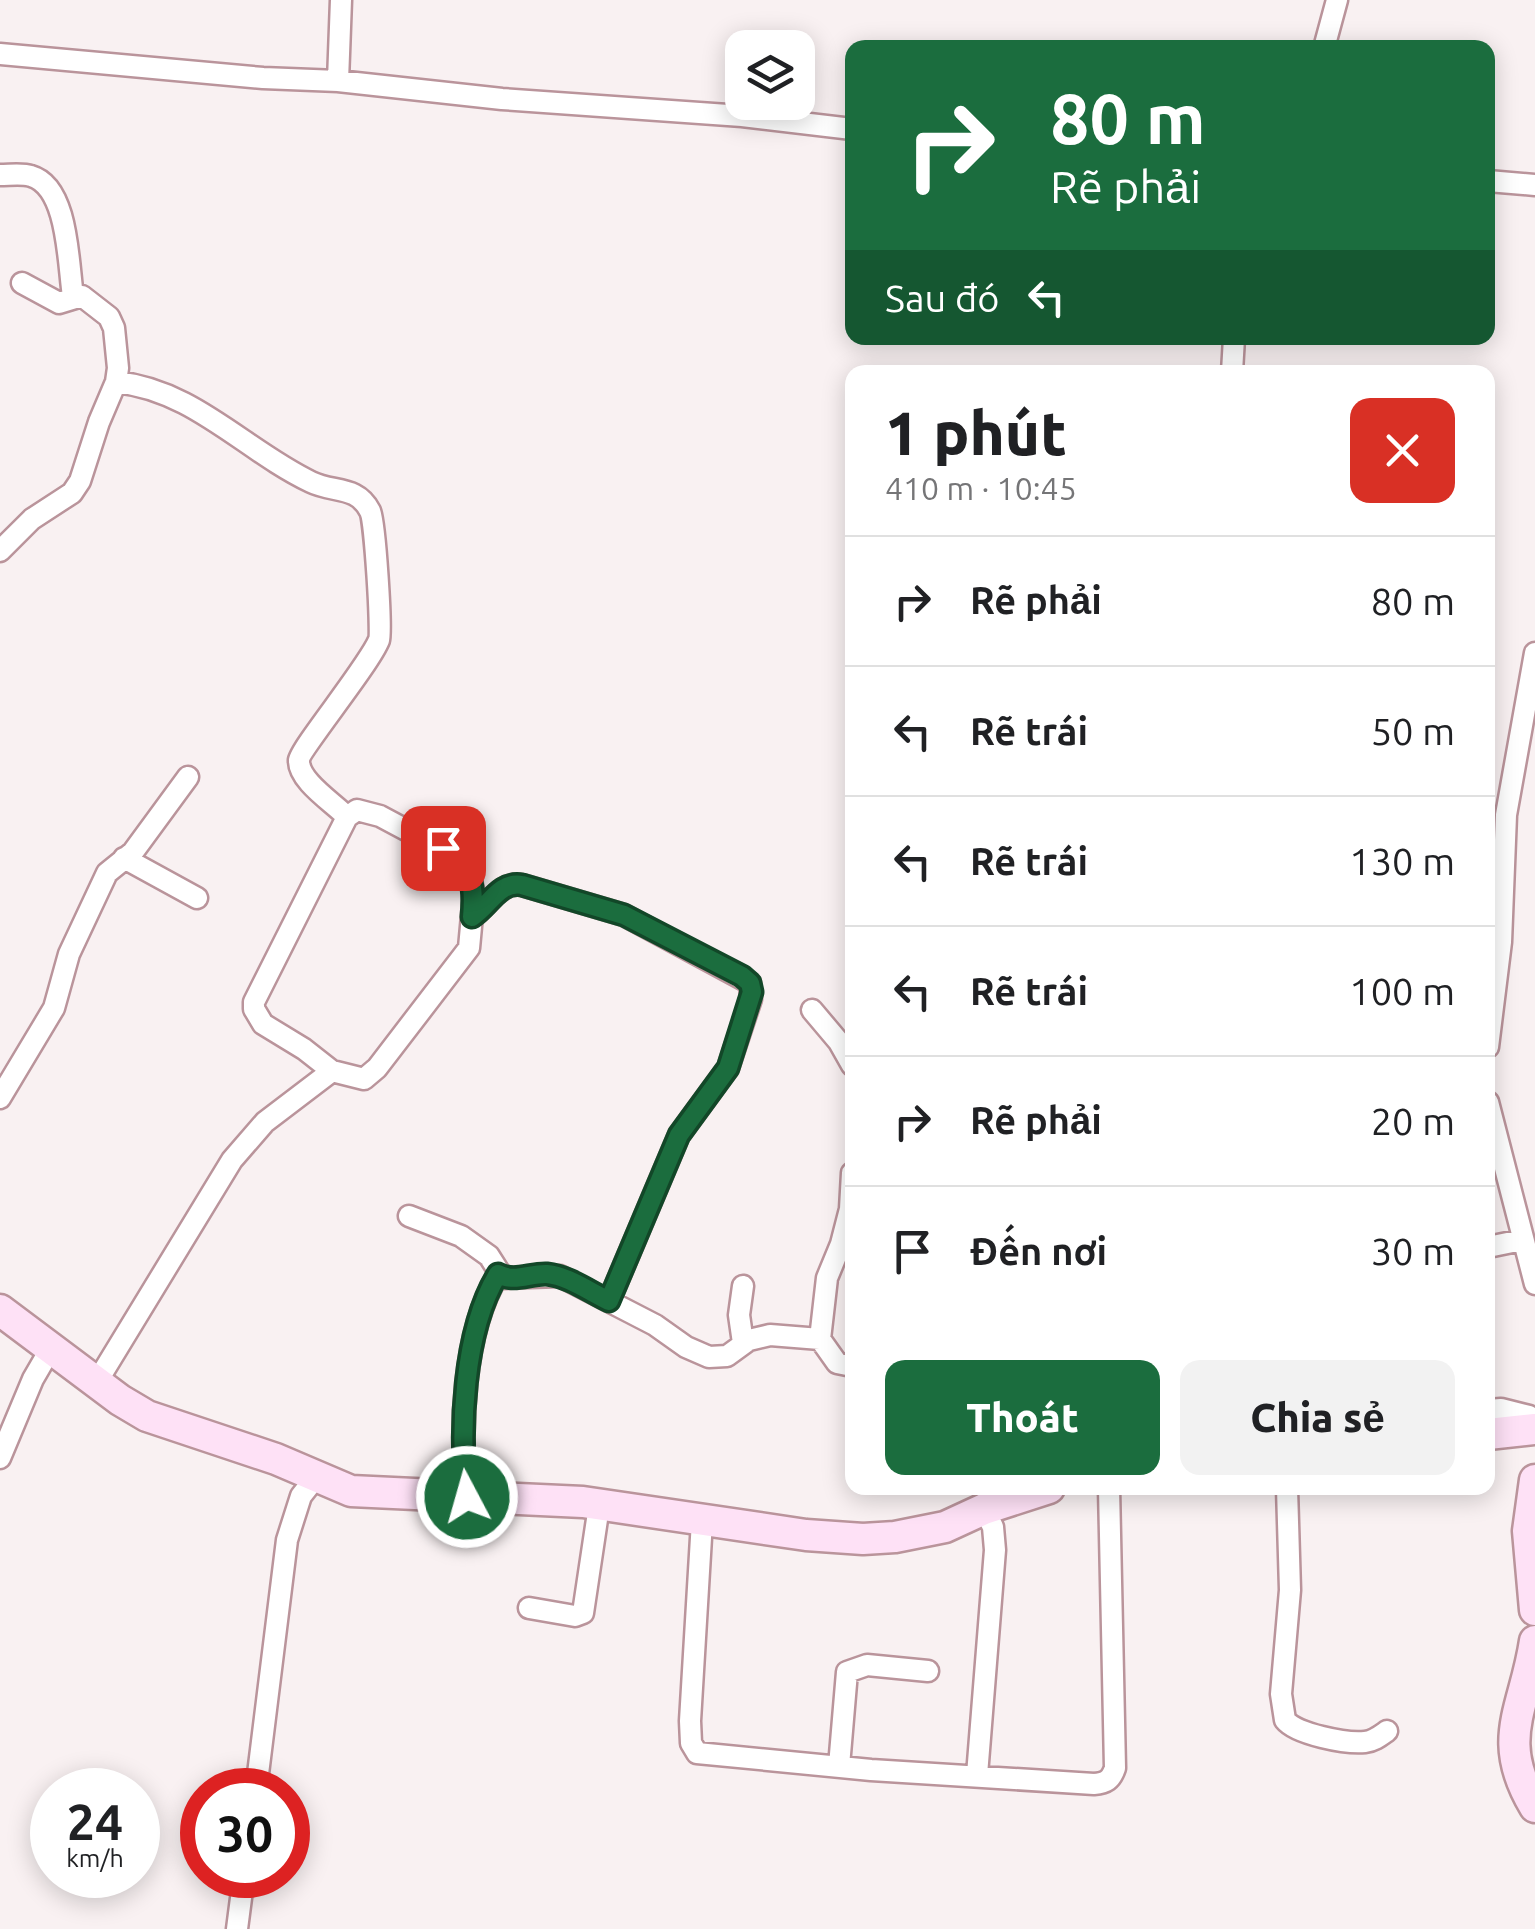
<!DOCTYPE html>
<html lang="vi">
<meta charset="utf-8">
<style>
body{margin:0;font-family:Ubuntu,sans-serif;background:#f2f2f2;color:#202124;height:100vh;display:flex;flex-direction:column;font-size:38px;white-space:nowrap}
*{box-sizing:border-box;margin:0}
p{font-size:32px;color:#757577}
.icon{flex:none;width:55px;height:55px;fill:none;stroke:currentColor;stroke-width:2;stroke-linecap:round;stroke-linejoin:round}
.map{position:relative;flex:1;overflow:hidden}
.details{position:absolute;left:845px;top:365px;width:650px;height:1130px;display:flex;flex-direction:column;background:#fff;border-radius:20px;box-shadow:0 5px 25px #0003}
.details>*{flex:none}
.top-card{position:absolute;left:845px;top:40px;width:650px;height:305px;border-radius:20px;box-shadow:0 5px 25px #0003;background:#1b6d3e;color:#fff;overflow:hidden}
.fabs{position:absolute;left:725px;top:30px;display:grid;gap:20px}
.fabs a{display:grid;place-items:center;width:90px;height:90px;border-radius:20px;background:#fff;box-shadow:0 5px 25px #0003;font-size:50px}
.speed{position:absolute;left:30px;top:1768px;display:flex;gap:20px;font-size:50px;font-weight:700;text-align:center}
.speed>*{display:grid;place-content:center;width:130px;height:130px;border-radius:50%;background:#fff;box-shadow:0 5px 25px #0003;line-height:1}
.speed small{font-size:25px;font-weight:400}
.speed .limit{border:15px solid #d22;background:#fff;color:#111}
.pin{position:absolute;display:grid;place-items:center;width:85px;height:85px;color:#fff;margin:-42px;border-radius:20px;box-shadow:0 5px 15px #0006}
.me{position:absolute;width:110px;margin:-55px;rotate:354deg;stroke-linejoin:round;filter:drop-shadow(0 0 8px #0008)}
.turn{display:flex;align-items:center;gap:35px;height:210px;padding:0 40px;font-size:45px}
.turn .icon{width:130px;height:130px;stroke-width:2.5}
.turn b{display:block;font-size:70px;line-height:85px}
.then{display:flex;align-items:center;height:95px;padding:0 40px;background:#0003;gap:20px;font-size:38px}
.round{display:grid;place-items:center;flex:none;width:105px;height:105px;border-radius:20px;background:#f2f2f2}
.headline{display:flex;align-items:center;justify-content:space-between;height:170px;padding:0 40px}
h1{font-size:60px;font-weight:800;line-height:75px}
.button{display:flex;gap:20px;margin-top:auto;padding:20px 40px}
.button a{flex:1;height:115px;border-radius:20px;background:#1b6d3e;color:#fff;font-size:40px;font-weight:800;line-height:115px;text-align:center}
.button a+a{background:#f2f2f2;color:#202124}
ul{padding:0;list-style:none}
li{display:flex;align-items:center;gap:30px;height:130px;padding:0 40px;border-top:2px solid #e0e0e0}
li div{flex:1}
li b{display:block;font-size:38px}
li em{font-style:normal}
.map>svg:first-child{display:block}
</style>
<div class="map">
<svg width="1535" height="1929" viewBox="0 0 1535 1929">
<rect width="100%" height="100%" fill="#f9f1f2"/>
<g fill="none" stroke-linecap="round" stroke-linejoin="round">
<g stroke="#ba949b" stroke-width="25">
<path id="street" d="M1324,48L1337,0
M0,54L263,78L338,81L502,99L742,116L852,129
M338,81L341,0
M0,175C10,175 22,173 31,176C69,187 68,265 73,296
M1488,181L1535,185
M1232,372L1234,338
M116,382C194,390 244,450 311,482C333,493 357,485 370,511C375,521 382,631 379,640C369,665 300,749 299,760C298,781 334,803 347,817
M0,551L32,519L72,493L80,481L99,422L116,382L118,368L114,328L109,317L82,296L59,303L22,283
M357,810L380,816L455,856L469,873L474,894L469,948L377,1068L364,1079L332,1071L304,1049L263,1024L254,1009V1002L347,817Z
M124,858L197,898
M472,917C490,905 499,881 522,885L624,915L750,983L751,999L728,1068L679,1135L609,1301
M812,1010L839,1042L852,1065
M1488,1047L1501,942L1506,815L1535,653
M0,1098L54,1008L69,954L107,873L133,852L188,777
M1488,1102L1535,1284
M852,1173L850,1209L841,1244L827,1278L820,1339L837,1363L852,1366
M409,1216L461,1236L489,1256L503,1278L560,1276L655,1325L686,1347L709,1357L727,1356L749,1340L770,1335L820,1339
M1488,1247L1522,1240
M743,1343L739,1315L743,1286
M98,1380L232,1160L265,1122L332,1071
M1488,1410L1501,1409L1529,1416L1534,1429
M0,1458L33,1379L51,1348
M1287,1488L1290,1590L1281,1694L1285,1720C1296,1734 1346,1744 1365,1742C1374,1741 1380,1736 1387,1731
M467,1497C459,1432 463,1331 498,1275
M702,1521L690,1721L691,1743L697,1753L871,1770L1094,1784C1106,1783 1111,1780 1115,1768L1109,1488
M529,1608L575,1616L583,1613L599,1506
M839,1766L847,1672L867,1665L928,1671
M977,1775L995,1550L993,1527L984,1509
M256,1790L287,1540L301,1496L316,1477
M237,1929L244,1875"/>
</g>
<g stroke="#ba949b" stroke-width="35">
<path id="secondary" d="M0,1310L120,1400L147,1416L276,1459L351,1491L583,1502L806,1535L863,1539L895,1537L945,1527L984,1509L1049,1488
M1488,1434L1535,1429
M1535,1480L1528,1531L1535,1610
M1535,1641C1525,1709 1494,1739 1535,1807"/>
</g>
<use href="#street" stroke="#fff" stroke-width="20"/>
<use href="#secondary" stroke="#fee1f6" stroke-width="30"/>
</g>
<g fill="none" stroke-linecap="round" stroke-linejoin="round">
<g stroke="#124728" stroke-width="25">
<path id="route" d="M443,848C472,865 475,885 472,917C490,905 499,881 522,885L624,915L742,976L750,983L752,992L728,1068L679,1135L609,1301C590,1292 568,1276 547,1274C530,1273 515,1283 498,1274C463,1331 459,1432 467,1497"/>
</g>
<use href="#route" stroke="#1b6d3e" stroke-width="18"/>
</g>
</svg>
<div class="fabs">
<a><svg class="icon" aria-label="layers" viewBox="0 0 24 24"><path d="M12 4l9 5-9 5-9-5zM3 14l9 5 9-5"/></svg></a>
</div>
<div class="speed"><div>24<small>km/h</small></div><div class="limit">30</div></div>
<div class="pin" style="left:443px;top:848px;background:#d93025"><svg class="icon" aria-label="arrive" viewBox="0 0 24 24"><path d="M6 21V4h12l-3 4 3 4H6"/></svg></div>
<svg class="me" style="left:467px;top:1497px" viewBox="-20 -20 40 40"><circle r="17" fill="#1b6d3e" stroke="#fff" stroke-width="3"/><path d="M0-11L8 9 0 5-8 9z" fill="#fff"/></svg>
<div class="top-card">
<div class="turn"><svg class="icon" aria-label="right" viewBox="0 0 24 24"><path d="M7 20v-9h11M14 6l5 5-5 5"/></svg><div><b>80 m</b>Rẽ phải</div></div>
<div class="then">Sau đó<svg class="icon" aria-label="left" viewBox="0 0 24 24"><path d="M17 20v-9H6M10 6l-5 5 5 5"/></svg></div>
</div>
<section class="details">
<div class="headline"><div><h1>1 phút</h1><p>410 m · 10:45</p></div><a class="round" style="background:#d93025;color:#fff"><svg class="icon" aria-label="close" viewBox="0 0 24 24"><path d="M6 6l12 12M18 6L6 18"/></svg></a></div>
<ul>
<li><svg class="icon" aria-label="right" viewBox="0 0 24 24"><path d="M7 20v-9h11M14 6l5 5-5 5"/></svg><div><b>Rẽ phải</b></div><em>80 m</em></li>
<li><svg class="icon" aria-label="left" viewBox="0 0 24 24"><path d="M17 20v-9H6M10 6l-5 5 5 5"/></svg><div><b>Rẽ trái</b></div><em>50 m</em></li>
<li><svg class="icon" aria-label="left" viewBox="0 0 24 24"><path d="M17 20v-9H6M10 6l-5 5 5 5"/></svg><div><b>Rẽ trái</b></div><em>130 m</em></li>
<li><svg class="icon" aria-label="left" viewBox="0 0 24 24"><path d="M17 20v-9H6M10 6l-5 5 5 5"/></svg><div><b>Rẽ trái</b></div><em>100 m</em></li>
<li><svg class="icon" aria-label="right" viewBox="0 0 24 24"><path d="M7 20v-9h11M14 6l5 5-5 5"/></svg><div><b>Rẽ phải</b></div><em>20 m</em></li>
<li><svg class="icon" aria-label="arrive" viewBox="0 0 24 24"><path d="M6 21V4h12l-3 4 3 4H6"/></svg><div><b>Đến nơi</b></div><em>30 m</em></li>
</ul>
<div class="button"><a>Thoát</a><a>Chia sẻ</a></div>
</section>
</div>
